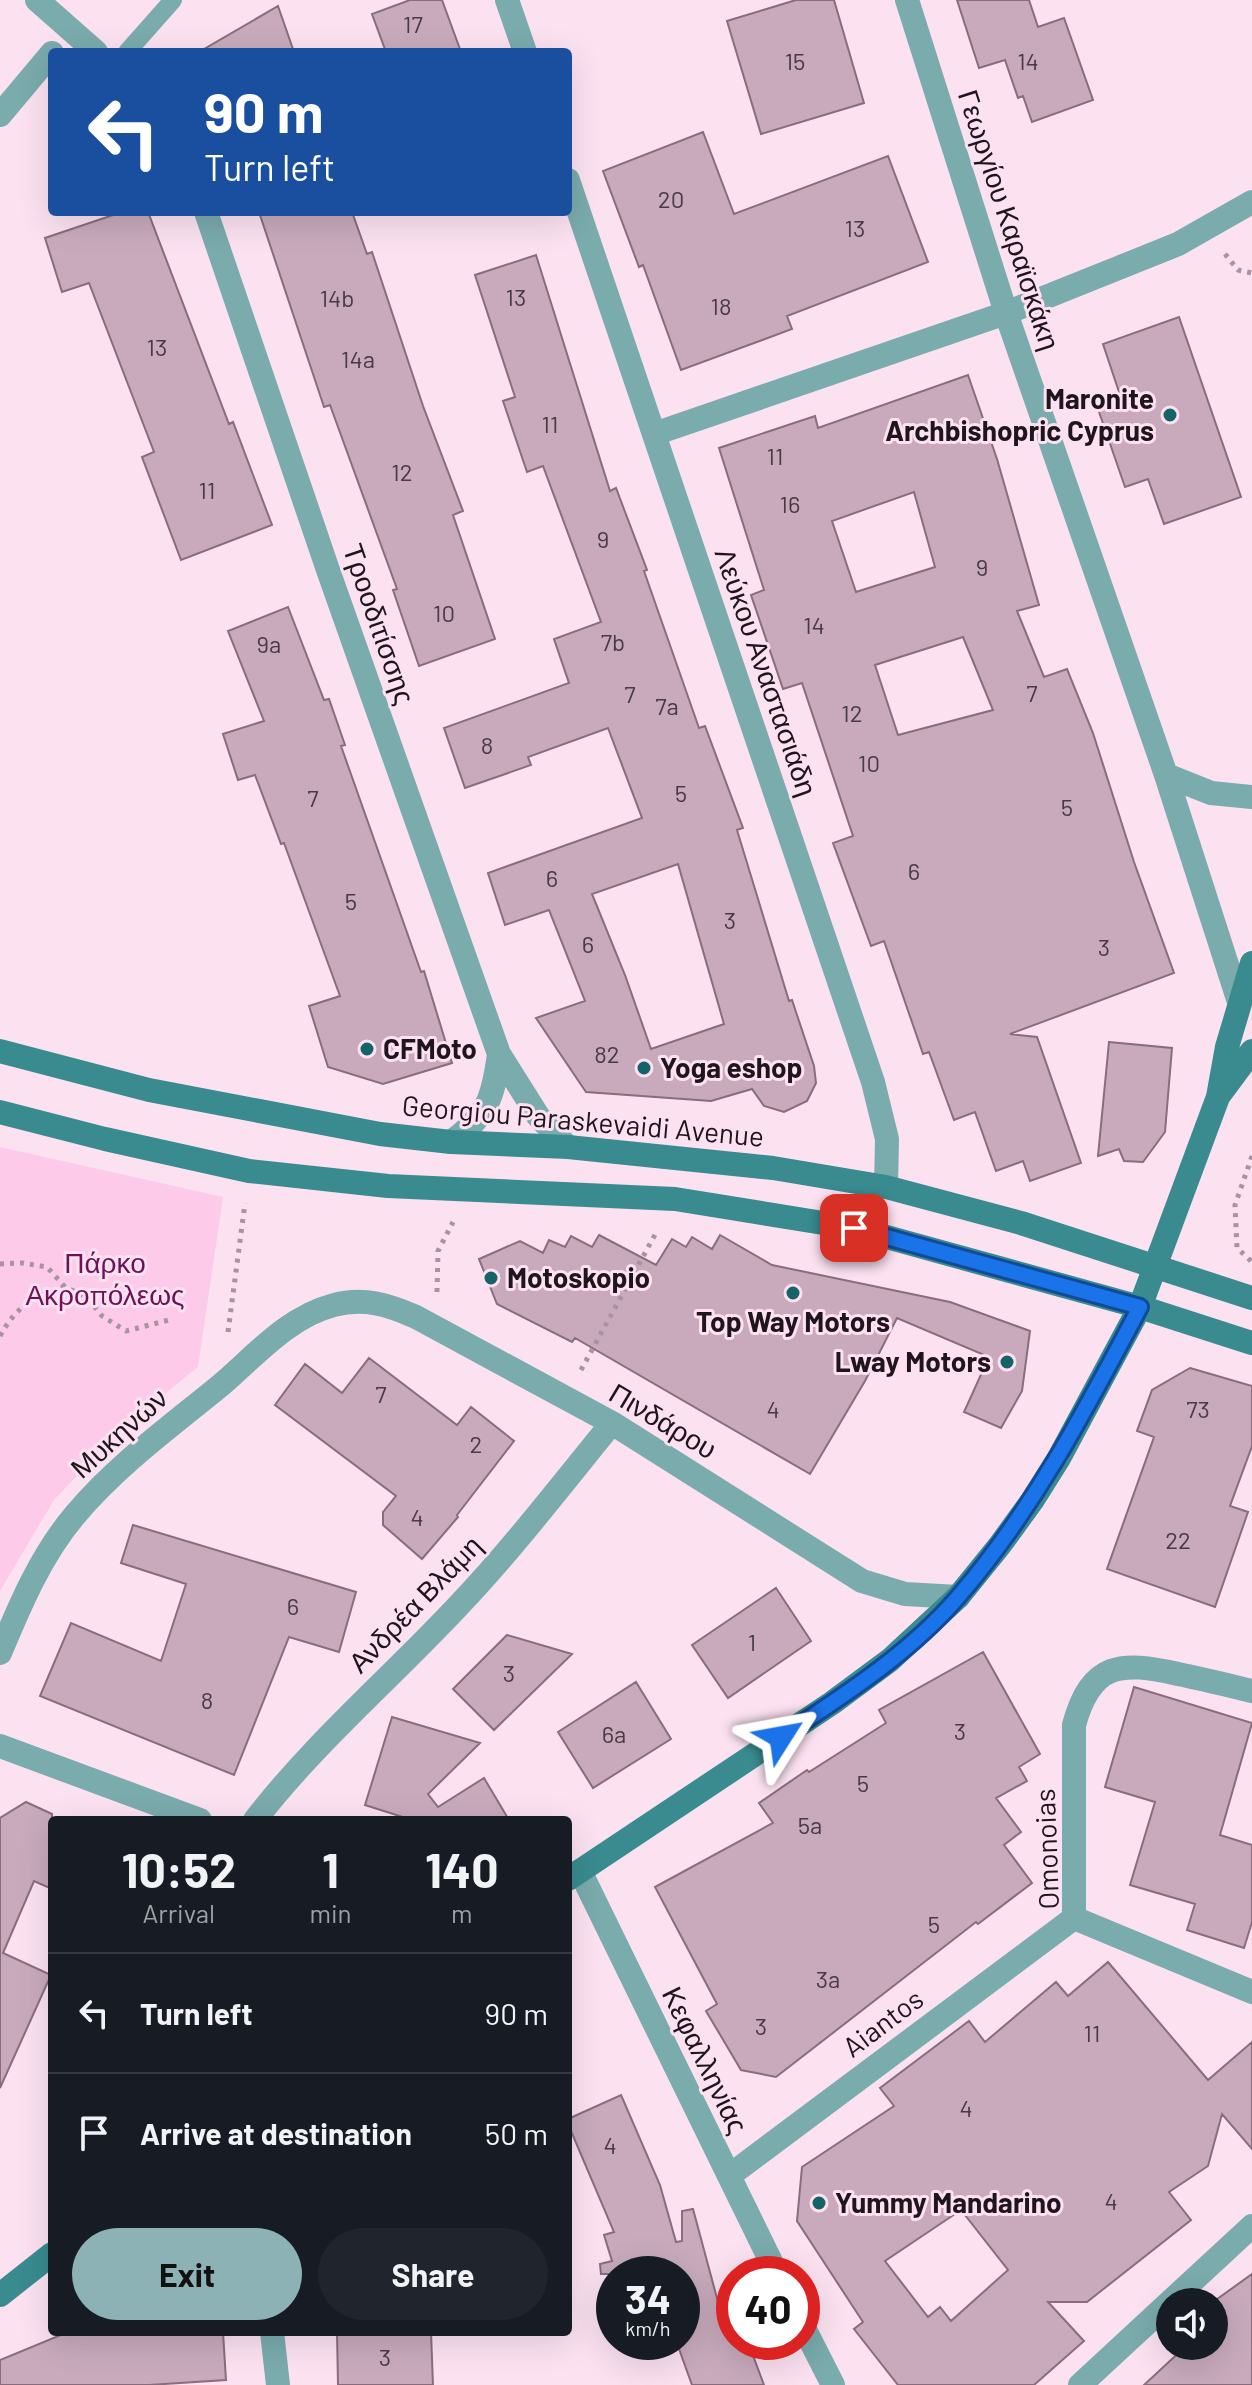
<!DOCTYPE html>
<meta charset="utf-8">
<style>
body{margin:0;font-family:Barlow,sans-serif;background:#20242c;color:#f1f3f6;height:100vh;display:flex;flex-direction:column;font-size:30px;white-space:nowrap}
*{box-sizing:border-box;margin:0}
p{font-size:26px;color:#9ea1a6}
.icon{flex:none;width:44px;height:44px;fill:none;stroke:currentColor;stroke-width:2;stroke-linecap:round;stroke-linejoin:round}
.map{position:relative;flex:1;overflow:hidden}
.drawer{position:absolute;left:48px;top:1816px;width:524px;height:520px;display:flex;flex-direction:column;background:#171b24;border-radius:8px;box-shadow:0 8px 32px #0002}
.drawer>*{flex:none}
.guide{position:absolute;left:48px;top:48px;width:524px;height:168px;border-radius:8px;box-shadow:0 8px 32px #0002;background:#1a4fa0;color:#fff;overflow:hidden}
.tools{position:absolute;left:1156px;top:2288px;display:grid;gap:16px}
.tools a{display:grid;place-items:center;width:72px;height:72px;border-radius:50%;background:#171b24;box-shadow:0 8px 32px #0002;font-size:40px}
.speed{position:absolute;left:596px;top:2256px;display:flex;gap:16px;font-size:40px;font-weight:700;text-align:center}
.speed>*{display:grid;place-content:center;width:104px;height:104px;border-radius:50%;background:#171b24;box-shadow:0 8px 32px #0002;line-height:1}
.speed small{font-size:20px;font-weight:400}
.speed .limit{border:12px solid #d22;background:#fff;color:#111}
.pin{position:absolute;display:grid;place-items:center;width:68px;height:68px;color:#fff;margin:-34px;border-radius:16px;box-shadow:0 4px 12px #0006}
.me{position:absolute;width:88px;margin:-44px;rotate:56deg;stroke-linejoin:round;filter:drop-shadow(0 0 6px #0008)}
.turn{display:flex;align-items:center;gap:28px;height:168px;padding:0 24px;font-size:36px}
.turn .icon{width:104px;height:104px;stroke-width:2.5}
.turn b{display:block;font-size:56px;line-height:68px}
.eta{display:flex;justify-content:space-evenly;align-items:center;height:136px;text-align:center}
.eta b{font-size:48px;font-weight:700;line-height:56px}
.action{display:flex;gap:16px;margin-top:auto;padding:16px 24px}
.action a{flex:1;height:92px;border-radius:48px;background:#8db2b6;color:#111;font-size:32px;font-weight:700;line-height:92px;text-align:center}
.action a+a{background:#20242c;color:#f1f3f6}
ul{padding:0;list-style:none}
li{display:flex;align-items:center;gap:24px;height:120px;padding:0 24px;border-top:2px solid #363941}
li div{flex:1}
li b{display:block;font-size:30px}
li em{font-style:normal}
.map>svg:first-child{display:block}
</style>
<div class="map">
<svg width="1252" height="2385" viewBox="0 0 1252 2385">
<rect width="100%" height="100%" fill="#fce2f1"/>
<path fill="#fecaea" d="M0,1147L223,1197L198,1367L121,1429L54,1500L0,1591Z"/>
<path fill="#c8aabc" stroke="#896d7e" stroke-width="2" fill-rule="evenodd" d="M410,0H442L461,52H386L372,14Z
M796,0H834L864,103L761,134L727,21Z
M957,0H1029L1038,27L1064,18L1093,100L1032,122L1023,96L1018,98L1005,60L979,68Z
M278,6L294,52H199Z
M703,132L734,214L888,156L928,262L787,316L792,329L681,370L643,265L639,267L603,171Z
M122,212H148L229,424L233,422L272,525L181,560L142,457L154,452L89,283L62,292L45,238Z
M259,212H352L367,254L372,252L423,406L463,511L453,515L495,639L419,666L393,590L397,589L330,405L324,407Z
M536,255L610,491L616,488L647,570L644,571L699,728L705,726L743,828L737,830L789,1001L792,1000L814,1066L816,1083L807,1101L784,1112L764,1106L752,1089L711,1101L586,1092L536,1018L585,1001L549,910L505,925L488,873L642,818L608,728L528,757L531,765L465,788L444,728L569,683L554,639L601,622L543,466L527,472L503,401L515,397L475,275ZM678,864L724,1024L651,1049L625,975L592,894Z
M1179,317L1241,497L1164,524L1148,479L1125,487L1098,409L1122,401L1103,344Z
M968,375L997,459L1039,605L1017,611L1044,677L1067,669L1093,733L1134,862L1174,973L1010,1034L1037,1037L1081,1163L1030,1181L1023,1161L996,1171L975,1112L954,1120L929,1052L923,1054L884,941L871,946L833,843L853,836L802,683L783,689L751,595L764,590L719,448L815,416L818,428ZM914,492L935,567L856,592L832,521ZM963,637L993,710L898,735L875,665Z
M288,607L324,700L329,699L345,745L341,746L421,972L424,971L452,1063L383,1084L328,1067L309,1006L340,996L284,843L281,844L255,775L238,780L223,734L264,721L228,631Z
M1109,1042L1172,1048L1165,1132L1143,1162L1124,1161L1119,1149L1098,1156Z
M599,1235L656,1265L672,1239L686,1247L692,1237L712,1249L720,1235L772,1265L950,1302L1030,1331L1022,1391L1001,1428L964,1412L989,1357L897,1318L865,1381L810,1474L575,1338L572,1342L497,1304L479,1259L520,1241L543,1253L549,1240L565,1247L571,1236L592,1247Z
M369,1358L457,1425L471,1407L514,1441L457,1515L458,1517L422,1559L383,1525V1512L396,1496L275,1405L305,1364L342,1393Z
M1190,1368L1252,1386V1446L1230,1506L1248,1512L1215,1607L1107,1569L1154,1437L1137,1431L1152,1390Z
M133,1525L356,1592L339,1652L289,1637L234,1775L40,1696L71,1623L161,1661L186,1584L121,1563Z
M776,1588L811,1641L728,1698L692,1645Z
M507,1635L572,1654L494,1730L453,1689Z
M983,1652L1040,1754L1019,1767L1027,1781L996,1798L1021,1832L1004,1845L1032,1883L978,1924L976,1922L776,2077L741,2070L706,2011L717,2004L655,1887L773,1823L759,1803L807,1770L809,1772L886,1723L879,1710Z
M636,1682L671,1739L593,1788L558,1732Z
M1134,1687L1252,1723L1220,1835L1252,1845V1922L1244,1948L1187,1930L1195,1904L1130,1885L1155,1802L1105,1787Z
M392,1717L480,1743L428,1794L438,1807L484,1778L509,1820H412L365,1805Z
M26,1802L52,1814V1889L34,1881L3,1953L51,1975L0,2088V1818Z
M1108,1962L1208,2080L1252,2042V2149L1222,2114L1208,2166L1169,2192L1191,2220L1087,2302H1048L1084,2341L1034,2385H898L854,2329L863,2322L797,2221L802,2167L894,2106L880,2088L969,2021L985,2042L1056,1982L1068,1996ZM961,2210L1008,2270L951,2321L940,2307L928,2317L885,2261Z
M621,2095L660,2185L676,2242L682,2241V2211L693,2209L725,2328L734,2325V2342H748L764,2385H692L678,2346L682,2344V2274H601L600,2264L612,2261L604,2235L614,2232L568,2124V2119Z
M1252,2274V2385H1144L1186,2346H1214L1213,2302Z
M68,2332H223L226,2380L149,2385H0V2360Z
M337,2332H431L433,2385H338Z"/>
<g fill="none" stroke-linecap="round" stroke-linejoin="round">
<path stroke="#a894a0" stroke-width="5" stroke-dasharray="4 6" stroke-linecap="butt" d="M1225,254L1238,270L1252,273
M1251,1261L1237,1248L1235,1205L1252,1156
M0,1264L22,1263L47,1267L65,1287
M437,1292L438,1251L453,1222
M228,1332L245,1203
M0,1336C17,1305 34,1297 65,1287L87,1297L102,1316L126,1331L169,1320
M581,1370L657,1231"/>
<path stroke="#7aabad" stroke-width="18" d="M127,52L173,0"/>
<path stroke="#7aabad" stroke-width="24" d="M37,0L96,52
M507,0L525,52
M907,0L1006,313L1166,775L1239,1002
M0,115L52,53
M568,180L873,1082L887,1139L886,1187
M206,212L328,570L499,1054L538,1116L568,1147
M654,434L1006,313L1178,244L1252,202
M1166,775L1211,793L1252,797
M451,1142C488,1115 493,1098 499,1054
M0,1653C20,1605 41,1555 75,1515C117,1465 171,1426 221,1385C256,1355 288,1317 334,1305C364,1297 389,1305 416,1317L612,1423L862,1581L905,1594L958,1597
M0,1746L200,1820
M255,1820C316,1741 392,1677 460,1604C514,1547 562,1484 612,1423
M580,1871L777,2274
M1074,1918V1725C1091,1662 1121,1661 1178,1674C1203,1679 1227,1685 1252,1691
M1074,1918L1252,1992
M729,2176L1074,1918
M802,2324L833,2385
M272,2332L278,2385
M1080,2385L1252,2226"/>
<path stroke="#398b8f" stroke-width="24" d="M0,1051L149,1090L380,1134L451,1142L568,1147L773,1168L886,1187L1021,1223L1252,1298
M1220,1094L1252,1051
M0,1112L105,1139L249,1171L388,1186L675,1199L854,1228L1140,1307L1252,1343
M568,1879L832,1703L890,1660L958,1597L1000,1545L1032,1501L1059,1458L1140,1307L1218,1097L1227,1047L1252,963
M0,2295L52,2254"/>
</g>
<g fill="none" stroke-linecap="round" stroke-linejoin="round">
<g stroke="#114b97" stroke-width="20">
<path id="route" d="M781,1737C843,1696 910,1653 958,1597C1034,1509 1086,1409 1140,1307L854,1228"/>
</g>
<use href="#route" stroke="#1a73e8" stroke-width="14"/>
</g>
<g fill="#136367" stroke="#fce2f1" stroke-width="3">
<circle cx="1170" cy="415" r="8"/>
<circle cx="367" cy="1049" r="8"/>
<circle cx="644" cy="1068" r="8"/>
<circle cx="491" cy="1278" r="8"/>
<circle cx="793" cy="1293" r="8"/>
<circle cx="1007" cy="1362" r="8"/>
<circle cx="819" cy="2203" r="8"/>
</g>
<g text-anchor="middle" stroke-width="6" stroke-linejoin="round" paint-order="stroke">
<g font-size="24" fill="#4a3a44">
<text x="413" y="33">17</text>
<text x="795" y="70">15</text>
<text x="1028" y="70">14</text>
<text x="671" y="208">20</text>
<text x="855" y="237">13</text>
<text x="516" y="306">13</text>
<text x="337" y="307">14b</text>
<text x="721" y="315">18</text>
<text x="157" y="356">13</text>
<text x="358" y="368">14a</text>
<text x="550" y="433">11</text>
<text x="775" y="465">11</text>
<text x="402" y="481">12</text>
<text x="207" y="499">11</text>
<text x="790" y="513">16</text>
<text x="603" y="548">9</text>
<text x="982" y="576">9</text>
<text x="444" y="622">10</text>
<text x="814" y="634">14</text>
<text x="613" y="651">7b</text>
<text x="269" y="653">9a</text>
<text x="1032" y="702">7</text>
<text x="630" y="703">7</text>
<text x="667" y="715">7a</text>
<text x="852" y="722">12</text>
<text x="487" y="754">8</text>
<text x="869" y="772">10</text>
<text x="681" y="802">5</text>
<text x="313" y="807">7</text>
<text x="1067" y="816">5</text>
<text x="914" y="880">6</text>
<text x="552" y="887">6</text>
<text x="351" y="910">5</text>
<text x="730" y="929">3</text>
<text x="588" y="953">6</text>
<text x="1104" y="956">3</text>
<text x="607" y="1063">82</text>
<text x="381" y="1403">7</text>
<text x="773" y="1418">4</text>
<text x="1198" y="1418">73</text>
<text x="476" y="1453">2</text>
<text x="417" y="1526">4</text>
<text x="1178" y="1549">22</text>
<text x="293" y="1615">6</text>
<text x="752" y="1651">1</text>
<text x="509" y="1682">3</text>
<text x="207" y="1709">8</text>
<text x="960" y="1740">3</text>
<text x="614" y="1743">6a</text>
<text x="863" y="1792">5</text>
<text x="810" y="1834">5a</text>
<text x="934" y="1933">5</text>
<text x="828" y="1988">3a</text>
<text x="761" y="2035">3</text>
<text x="1092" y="2042">11</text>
<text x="966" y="2117">4</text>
<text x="610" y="2154">4</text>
<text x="1111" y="2210">4</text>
<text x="385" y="2366">3</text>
</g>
<g font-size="28" fill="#20151c" stroke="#fce2f1">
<text transform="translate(1009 220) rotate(72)" y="10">Γεωργίου Καραϊσκάκη</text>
<text transform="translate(379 624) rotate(71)" y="10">Τροοδιτίσσης</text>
<text transform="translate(766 672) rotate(71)" y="10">Λεύκου Αναστασιάδη</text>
<text transform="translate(583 1121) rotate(5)" y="10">Georgiou Paraskevaidi Avenue</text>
<text transform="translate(663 1421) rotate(31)" y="10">Πινδάρου</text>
<text transform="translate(119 1433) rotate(-42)" y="10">Μυκηνών</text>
<text transform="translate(415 1604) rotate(-46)" y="10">Ανδρέα Βλάμη</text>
<text transform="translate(1047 1849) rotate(-92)" y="10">Omonoias</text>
<text transform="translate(883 2023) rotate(-37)" y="10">Aiantos</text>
<text transform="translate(705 2060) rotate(64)" y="10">Κεφαλληνίας</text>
</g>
<g font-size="28" font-weight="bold" fill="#20151c" stroke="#fce2f1" text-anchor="start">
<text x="1154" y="409" text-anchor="end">Maronite<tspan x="1154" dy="32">Archbishopric Cyprus</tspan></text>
<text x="383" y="1059">CFMoto</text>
<text x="660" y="1078">Yoga eshop</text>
<text x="507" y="1288">Motoskopio</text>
<text x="793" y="1332" text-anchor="middle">Top Way Motors</text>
<text x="991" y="1372" text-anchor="end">Lway Motors</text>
<text x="835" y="2213">Yummy Mandarino</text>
</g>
<g font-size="28" fill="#6f1157" stroke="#fce2f1">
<text x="105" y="1273">Πάρκο<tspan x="105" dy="32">Ακροπόλεως</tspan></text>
</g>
</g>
</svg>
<div class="tools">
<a><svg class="icon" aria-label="sound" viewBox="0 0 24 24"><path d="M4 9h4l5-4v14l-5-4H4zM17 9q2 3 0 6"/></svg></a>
</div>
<div class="speed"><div>34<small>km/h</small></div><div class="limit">40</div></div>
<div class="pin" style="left:854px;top:1228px;background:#d93025"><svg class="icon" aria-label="arrive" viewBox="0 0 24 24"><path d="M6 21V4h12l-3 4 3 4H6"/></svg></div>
<svg class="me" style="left:781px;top:1737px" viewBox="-20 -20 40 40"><path d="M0-17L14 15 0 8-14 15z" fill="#1a73e8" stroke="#fff" stroke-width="4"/></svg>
<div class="guide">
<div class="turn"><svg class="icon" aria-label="left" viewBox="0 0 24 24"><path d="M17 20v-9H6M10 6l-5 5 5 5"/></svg><div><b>90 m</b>Turn left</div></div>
</div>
<section class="drawer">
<div class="eta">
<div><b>10:52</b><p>Arrival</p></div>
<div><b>1</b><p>min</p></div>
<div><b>140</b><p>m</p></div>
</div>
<ul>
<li><svg class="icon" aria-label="left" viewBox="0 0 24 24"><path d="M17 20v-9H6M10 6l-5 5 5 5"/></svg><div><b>Turn left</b></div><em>90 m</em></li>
<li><svg class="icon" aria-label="arrive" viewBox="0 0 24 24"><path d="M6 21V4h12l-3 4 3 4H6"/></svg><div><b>Arrive at destination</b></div><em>50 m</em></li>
</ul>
<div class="action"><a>Exit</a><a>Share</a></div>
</section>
</div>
